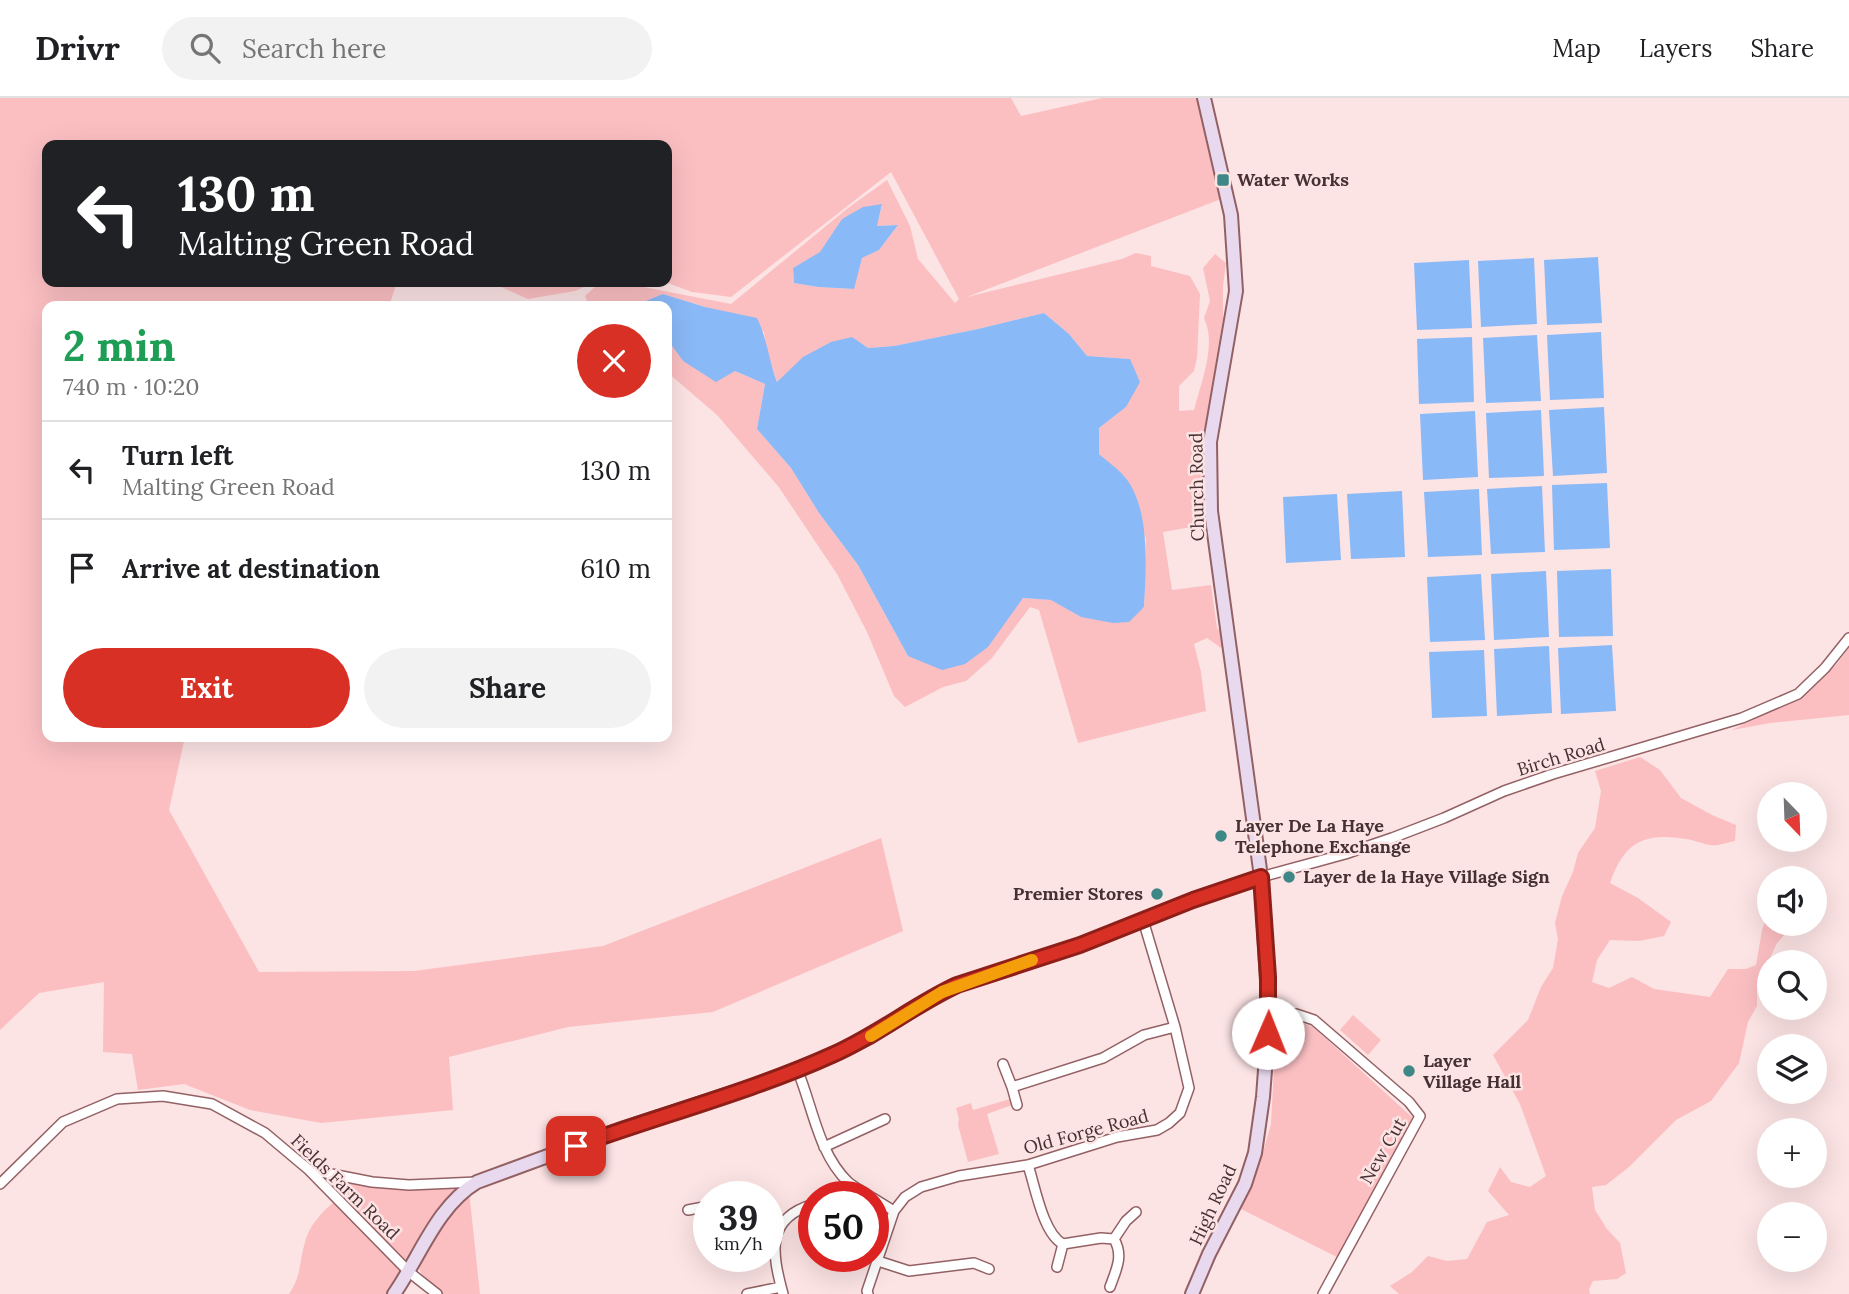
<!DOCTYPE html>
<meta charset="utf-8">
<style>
body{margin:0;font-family:Lora,serif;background:#f2f2f2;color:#202124;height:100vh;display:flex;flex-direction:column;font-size:26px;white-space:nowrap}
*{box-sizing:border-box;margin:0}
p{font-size:23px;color:#757577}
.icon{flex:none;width:38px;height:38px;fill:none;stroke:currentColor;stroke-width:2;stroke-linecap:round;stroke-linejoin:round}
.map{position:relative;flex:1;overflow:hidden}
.details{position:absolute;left:42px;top:203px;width:630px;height:441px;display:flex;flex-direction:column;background:#fff;border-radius:14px;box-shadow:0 7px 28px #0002}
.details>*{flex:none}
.guide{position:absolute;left:42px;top:42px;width:630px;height:147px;border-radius:14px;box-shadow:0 7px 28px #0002;background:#202124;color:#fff;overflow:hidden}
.needle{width:46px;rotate:157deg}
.tools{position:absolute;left:1757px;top:684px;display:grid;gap:14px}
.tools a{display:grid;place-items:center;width:70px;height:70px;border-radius:50%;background:#fff;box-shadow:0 7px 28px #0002;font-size:35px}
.speed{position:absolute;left:693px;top:1083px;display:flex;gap:14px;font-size:35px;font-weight:700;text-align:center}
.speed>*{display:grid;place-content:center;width:91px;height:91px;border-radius:50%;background:#fff;box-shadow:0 7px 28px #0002;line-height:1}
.speed small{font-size:18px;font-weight:400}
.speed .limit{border:10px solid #d22;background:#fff;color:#111}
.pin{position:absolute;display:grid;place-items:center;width:60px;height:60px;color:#fff;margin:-30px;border-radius:14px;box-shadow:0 4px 10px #0006}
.me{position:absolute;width:77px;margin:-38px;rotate:1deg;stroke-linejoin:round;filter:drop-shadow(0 0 5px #0008)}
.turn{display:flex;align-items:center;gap:24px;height:147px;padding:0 21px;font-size:32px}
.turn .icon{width:91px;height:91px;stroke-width:2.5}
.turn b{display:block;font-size:49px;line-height:60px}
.round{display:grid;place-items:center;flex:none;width:74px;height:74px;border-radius:37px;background:#f2f2f2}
.headline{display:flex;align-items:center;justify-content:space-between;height:119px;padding:0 21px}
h1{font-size:42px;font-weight:800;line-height:52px;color:#1e9e55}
.primary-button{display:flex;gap:14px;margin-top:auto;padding:14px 21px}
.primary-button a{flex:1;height:80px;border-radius:42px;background:#d93025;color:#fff;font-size:28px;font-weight:800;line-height:80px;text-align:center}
.primary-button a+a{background:#f2f2f2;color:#202124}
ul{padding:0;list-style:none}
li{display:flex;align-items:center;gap:21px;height:98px;padding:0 21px;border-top:2px solid #e0e0e0}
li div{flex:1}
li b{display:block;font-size:26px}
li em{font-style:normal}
header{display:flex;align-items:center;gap:42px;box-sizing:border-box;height:98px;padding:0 35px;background:#fff;border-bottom:2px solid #e0e0e0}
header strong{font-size:33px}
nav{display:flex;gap:38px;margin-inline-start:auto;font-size:24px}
.search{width:490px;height:63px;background:#f2f2f2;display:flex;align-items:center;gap:18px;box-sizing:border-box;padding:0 24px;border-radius:38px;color:#757577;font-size:26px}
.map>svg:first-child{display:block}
</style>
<header>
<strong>Drivr</strong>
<div class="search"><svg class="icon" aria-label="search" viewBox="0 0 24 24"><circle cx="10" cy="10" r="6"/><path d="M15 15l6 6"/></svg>Search here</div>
<nav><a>Map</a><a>Layers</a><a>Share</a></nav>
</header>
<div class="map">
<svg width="1849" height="1196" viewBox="0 0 1849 1196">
<rect width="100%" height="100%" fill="#fce3e4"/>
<path fill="#fbbfc2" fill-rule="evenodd" d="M0,0H1011L1021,18L1102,0H1199L1221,101L967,199L1122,161L1136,155L1151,158V168L1190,178L1200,196L1197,260L1194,273L1179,288V313L1194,312C1201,284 1217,247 1204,220L1210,203L1203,170L1215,156L1226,165L1223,188V221L1204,334L1203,364L1209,426L1163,434L1172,492L1211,487L1217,530L1223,536L1224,552L1207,540L1194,546L1201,574L1206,613L1078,645L1039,512L1030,509L992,560L966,583L943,589L905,609L894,598L867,534L837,476L778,388L717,317L667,274V241L683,263L735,273L765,286L757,331L791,370L819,415L858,467L908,558L1010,516L1023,500L1052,502L1081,519L1144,510L1146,441L1125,379L1099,356V330L1126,309L1130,261L1087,258L1069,236L1044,215L978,231L894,248L868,250L852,240L777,284L766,251L764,234L705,209L663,196L641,206L643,208H589L585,198L599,185H623L731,206L848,110L887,82L910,128L918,161L955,205L959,201L891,74L731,199L692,194L665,184L667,47H47V184H397L389,208H47V639H185L169,712L259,874L414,873L603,848L881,740L903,833L713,914L568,929L449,959L453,1012L321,1025L250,1012L184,986L138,992L132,956L103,954L104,884L39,895L0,932ZM882,107L877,128L898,127L879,152L862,160L853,191L818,189L794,185L793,170L820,155L842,121Z
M490,184H596L575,193L528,201Z
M1849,549V617L1770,625L1732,632L1809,593L1837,566Z
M1640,659L1660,672L1681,700L1712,717L1736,727L1735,743C1729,744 1724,746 1718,747C1708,749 1696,742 1686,741C1644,734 1624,744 1610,785L1638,800L1671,824L1664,838L1639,843L1610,842L1597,862L1592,884L1609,890L1632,879L1654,891L1710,899L1728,871H1746L1756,867L1762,832L1769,814V826H1790L1788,833L1777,845L1757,888V908L1748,924L1739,965L1711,1003L1676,1022L1629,1069L1606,1087L1592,1089L1595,1112L1607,1131L1620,1145L1626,1175L1617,1181L1593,1183L1589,1191L1590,1196H1399L1390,1188L1412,1174L1428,1158L1447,1163L1467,1161L1487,1124L1509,1117L1488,1093L1500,1069L1511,1084L1530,1089L1546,1078L1520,1006L1493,957L1528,922L1541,889L1553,870L1558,841L1555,825L1562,798L1573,774L1578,755L1595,730L1601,693L1595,673Z
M1353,917L1381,942L1368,957L1340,932Z
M1295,922L1313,929L1413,1020L1337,1159L1241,1111L1259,1068L1271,1026L1276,928L1279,924Z
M1010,1001L1012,1007L987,1016L999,1056L968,1064L958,1027L959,1021L956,1010L971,1005L973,1012Z
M316,1077L458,1088L461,1090L405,1166Z
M469,1093L480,1196H442C432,1187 418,1179 419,1165L452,1110Z
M336,1102L401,1170V1177L387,1196H289C301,1178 299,1167 304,1148C308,1128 321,1115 336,1102Z"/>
<path fill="#8ab9f7" d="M882,106L877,128L898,127L879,152L862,160L854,191L818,189L794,185L793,170L820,154L842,121L863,109Z
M1598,159L1602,225L1547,227L1544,162Z
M1534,160L1537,226L1481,229L1478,163Z
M1469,162L1472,230L1417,232L1414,165Z
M663,196L705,209L757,220C767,240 769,263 777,284L803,259L831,244L852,239L868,250L894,248L978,231L1044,215L1069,236L1087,258L1130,261L1140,284L1126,309L1099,330V356C1107,363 1117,370 1124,378C1151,409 1146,471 1144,509L1129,524L1113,525L1081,519L1051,502L1023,500L988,549L965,566L942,572L908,558L858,467L819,415L791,370L757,331L765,286L735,273L716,284L683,263L667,241V208H643L641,205Z
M1601,234L1604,300L1550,302L1547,237Z
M1537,237L1541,303L1486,305L1483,240Z
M1472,239L1474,304L1419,306L1417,241Z
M1604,309L1607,375L1553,378L1549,312Z
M1541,312L1544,378L1489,380L1486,315Z
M1475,313L1478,379L1423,382L1420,316Z
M1607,385L1610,450L1554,452L1552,387Z
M1542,388L1545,454L1491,456L1487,391Z
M1479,391L1482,457L1428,459L1424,394Z
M1402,393L1405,459L1351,461L1347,396Z
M1337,396L1341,462L1286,465L1283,399Z
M1611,471L1613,538L1559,539L1557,473Z
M1546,473L1549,539L1494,542L1491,476Z
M1481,476L1485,542L1430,544L1427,479Z
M1612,547L1616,613L1561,616L1558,550Z
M1549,548L1552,615L1497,618L1494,551Z
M1484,552L1487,618L1432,620L1429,554Z"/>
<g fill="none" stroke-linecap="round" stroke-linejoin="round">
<g stroke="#936164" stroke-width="12">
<path id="street" d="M1261,779L1345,756L1392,740L1444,720L1504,693L1553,676L1742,620L1798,596L1825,570L1849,540
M1269,918L1296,916L1314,922L1409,1004L1420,1018L1323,1196
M1003,966L1012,989L1103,960L1144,937L1175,929
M797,971C813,1009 818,1055 848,1084C855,1090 864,1094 871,1099
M1012,989L1017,1007
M824,1049L885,1021
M1028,1067C1035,1088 1043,1136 1063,1146L1101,1140L1114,1141C1124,1158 1116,1172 1110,1189
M311,1072L372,1084L409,1087L477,1084
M0,1086L63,1024L117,1001L163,998L212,1006L265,1035L309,1072L409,1174L437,1196
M834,1099L850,1086
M873,1100L894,1113
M688,1112L709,1108
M1114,1141L1126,1123L1136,1114
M878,1163L909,1173L974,1165L989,1171
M1057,1169L1063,1146
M747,1196L781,1189
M783,1196C772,1155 765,1120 814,1106
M868,1196L867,1193L894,1113L905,1099L921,1089L959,1078L1028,1067L1117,1039L1157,1032L1169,1025L1180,1015L1189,990L1175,929L1143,822"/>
</g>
<g stroke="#936164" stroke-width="16">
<path id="secondary" d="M394,1196C420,1159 436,1109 477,1084L624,1030L756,987L831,958L870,939L942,894L957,887L1080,847L1193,802L1261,779
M1192,1196L1209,1156L1245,1086L1255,1055L1263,999L1269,918L1261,779L1211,413L1210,344L1236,193L1231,117L1204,0"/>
</g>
<use href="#street" stroke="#fff" stroke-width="9"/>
<use href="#secondary" stroke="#e8d9ef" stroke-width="12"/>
</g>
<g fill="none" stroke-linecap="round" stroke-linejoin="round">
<g stroke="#8d1f18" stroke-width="18">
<path id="route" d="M576,1048C661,1017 750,994 832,957C876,938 914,907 957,887L1080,847L1193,802L1261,779L1268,879V935"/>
</g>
<use href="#route" stroke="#d93025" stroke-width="12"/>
<path stroke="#f59e0b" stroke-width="12" d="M871,938L942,894L1032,862"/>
</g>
<g fill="#3e8787" stroke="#fce3e4" stroke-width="2.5">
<rect x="1216" y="75" width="14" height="14" rx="3.5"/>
<circle cx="1221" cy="738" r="7"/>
<circle cx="1289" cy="779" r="7"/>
<circle cx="1157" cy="796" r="7"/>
<circle cx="1409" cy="973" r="7"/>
</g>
<g text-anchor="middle" stroke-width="5" stroke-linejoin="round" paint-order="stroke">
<g font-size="18" font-weight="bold" fill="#473031" stroke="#fce3e4" text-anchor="start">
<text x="1237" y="88">Water Works</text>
<text x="1235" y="734">Layer De La Haye<tspan x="1235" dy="21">Telephone Exchange</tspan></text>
<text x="1303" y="785">Layer de la Haye Village Sign</text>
<text x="1143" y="802" text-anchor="end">Premier Stores</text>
<text x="1423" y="969">Layer<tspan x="1423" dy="21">Village Hall</tspan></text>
</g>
<g font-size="18" fill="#473031" stroke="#fce3e4">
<text transform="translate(1197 389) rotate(-91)" y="6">Church Road</text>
<text transform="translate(1561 659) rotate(-17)" y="6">Birch Road</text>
<text transform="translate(1086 1034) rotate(-15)" y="6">Old Forge Road</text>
<text transform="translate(1383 1053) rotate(-60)" y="6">New Cut</text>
<text transform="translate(345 1089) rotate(44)" y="6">Fields Farm Road</text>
<text transform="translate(1213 1107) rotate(-65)" y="6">High Road</text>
</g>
</g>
</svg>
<div class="tools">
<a><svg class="needle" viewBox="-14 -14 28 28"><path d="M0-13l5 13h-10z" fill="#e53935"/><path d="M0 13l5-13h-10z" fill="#757577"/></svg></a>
<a><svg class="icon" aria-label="sound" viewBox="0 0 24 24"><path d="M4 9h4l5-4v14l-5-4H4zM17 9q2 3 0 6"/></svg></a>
<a><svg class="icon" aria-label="search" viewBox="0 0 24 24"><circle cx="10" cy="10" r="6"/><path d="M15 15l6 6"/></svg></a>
<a><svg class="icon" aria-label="layers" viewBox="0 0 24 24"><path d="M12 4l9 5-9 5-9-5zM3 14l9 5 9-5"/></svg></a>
<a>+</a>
<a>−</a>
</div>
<div class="speed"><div>39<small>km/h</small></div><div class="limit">50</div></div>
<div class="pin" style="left:576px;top:1048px;background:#d93025"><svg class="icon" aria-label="arrive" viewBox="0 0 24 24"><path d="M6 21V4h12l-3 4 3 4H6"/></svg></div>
<svg class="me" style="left:1268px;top:935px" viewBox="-20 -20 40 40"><circle r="19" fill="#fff"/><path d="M0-13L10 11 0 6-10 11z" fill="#d93025"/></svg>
<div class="guide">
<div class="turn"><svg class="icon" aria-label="left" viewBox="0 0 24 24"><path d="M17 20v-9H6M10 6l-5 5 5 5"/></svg><div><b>130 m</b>Malting Green Road</div></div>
</div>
<section class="details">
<div class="headline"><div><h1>2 min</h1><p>740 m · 10:20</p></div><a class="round" style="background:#d93025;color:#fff"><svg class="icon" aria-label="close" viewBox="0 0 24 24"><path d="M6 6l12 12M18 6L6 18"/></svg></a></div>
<ul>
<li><svg class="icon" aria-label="left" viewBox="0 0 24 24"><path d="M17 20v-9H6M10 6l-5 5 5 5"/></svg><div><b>Turn left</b><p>Malting Green Road</p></div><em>130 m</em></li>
<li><svg class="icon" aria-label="arrive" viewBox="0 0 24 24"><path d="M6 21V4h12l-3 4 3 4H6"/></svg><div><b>Arrive at destination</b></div><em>610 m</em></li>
</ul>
<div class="primary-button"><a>Exit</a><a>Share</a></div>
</section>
</div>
